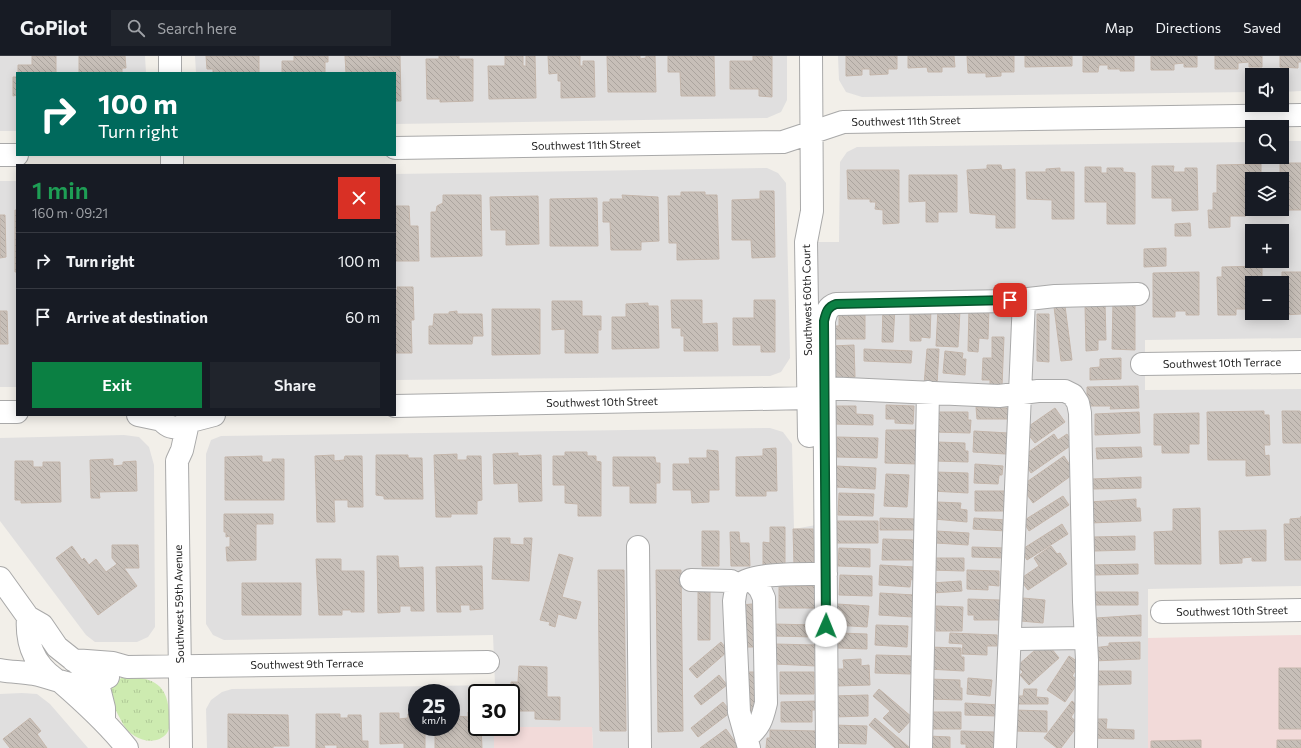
<!DOCTYPE html>
<meta charset="utf-8">
<style>
body{margin:0;font-family:Commissioner,sans-serif;background:#20242c;color:#f1f3f6;height:100vh;display:flex;flex-direction:column;font-size:15px;white-space:nowrap}
*{box-sizing:border-box;margin:0}
p{font-size:13px;color:#9ea1a6}
.icon{flex:none;width:22px;height:22px;fill:none;stroke:currentColor;stroke-width:2;stroke-linecap:round;stroke-linejoin:round}
.map{position:relative;flex:1;overflow:hidden}
.panel{position:absolute;left:16px;top:108px;width:380px;height:252px;display:flex;flex-direction:column;background:#171b24;border-radius:0px;box-shadow:0 2px 10px #0003}
.panel>*{flex:none}
.top-card{position:absolute;left:16px;top:16px;width:380px;height:84px;border-radius:0px;box-shadow:0 2px 10px #0003;background:#00695c;color:#fff;overflow:hidden}
.controls{position:absolute;left:1245px;top:12px;display:grid;gap:8px}
.controls a{display:grid;place-items:center;width:44px;height:44px;border-radius:0px;background:#171b24;box-shadow:0 2px 10px #0003;font-size:20px}
.speed{position:absolute;left:408px;top:628px;display:flex;gap:8px;font-size:20px;font-weight:700;text-align:center}
.speed>*{display:grid;place-content:center;width:52px;height:52px;border-radius:50%;background:#171b24;box-shadow:0 2px 10px #0003;line-height:1}
.speed small{font-size:10px;font-weight:400}
.speed .limit{border:2px solid #111;border-radius:6px;background:#fff;color:#111}
.pin{position:absolute;display:grid;place-items:center;width:34px;height:34px;color:#fff;margin:-17px;border-radius:8px;box-shadow:0 2px 6px #0006}
.me{position:absolute;width:44px;margin:-22px;rotate:1deg;stroke-linejoin:round;filter:drop-shadow(0 0 3px #0008)}
.turn{display:flex;align-items:center;gap:14px;height:84px;padding:0 16px;font-size:18px}
.turn .icon{width:52px;height:52px;stroke-width:2.5}
.turn b{display:block;font-size:28px;line-height:34px}
.round{display:grid;place-items:center;flex:none;width:42px;height:42px;border-radius:0px;background:#20242c}
.overview{display:flex;align-items:center;justify-content:space-between;height:68px;padding:0 16px}
h1{font-size:24px;font-weight:600;line-height:30px;color:#1e9e55}
.cta{display:flex;gap:8px;margin-top:auto;padding:8px 16px}
.cta a{flex:1;height:46px;border-radius:0px;background:#0b8043;color:#fff;font-size:16px;font-weight:600;line-height:46px;text-align:center}
.cta a+a{background:#20242c;color:#f1f3f6}
ul{padding:0;list-style:none}
li{display:flex;align-items:center;gap:12px;height:56px;padding:0 16px;border-top:1px solid #363941}
li div{flex:1}
li b{display:block;font-size:15px}
li em{font-style:normal}
header{display:flex;align-items:center;gap:24px;box-sizing:border-box;height:56px;padding:0 20px;background:#171b24;border-bottom:1px solid #363941}
header strong{font-size:19px}
nav{display:flex;gap:22px;margin-inline-start:auto;font-size:14px}
.search{width:280px;height:36px;background:#20242c;display:flex;align-items:center;gap:10px;box-sizing:border-box;padding:0 14px;border-radius:0px;color:#9ea1a6;font-size:15px}
.map>svg:first-child{display:block}
</style>
<header>
<strong>GoPilot</strong>
<div class="search"><svg class="icon" aria-label="search" viewBox="0 0 24 24"><circle cx="10" cy="10" r="6"/><path d="M15 15l6 6"/></svg>Search here</div>
<nav><a>Map</a><a>Directions</a><a>Saved</a></nav>
</header>
<div class="map">
<svg width="1301" height="692" viewBox="0 0 1301 692">
<defs>
<pattern id="grass-tufts" width="24" height="20" patternUnits="userSpaceOnUse"><rect width="24" height="20" fill="#cdebb0"/><path d="M3 7l-1-3M5 7V3M7 7l1-3M15 17l-1-3M17 17v-4M19 17l1-3" fill="none" stroke="#b0c997"/></pattern>
<pattern id="building-back-hatch" width="6" height="6" patternUnits="userSpaceOnUse"><rect width="6" height="6" fill="#c7bfb8"/><path d="M-1 5l2 2M0 0l6 6M5-1l2 2" fill="none" stroke="#aba49e"/></pattern>
</defs>
<rect width="100%" height="100%" fill="#f2efe9"/>
<path fill="#e0dfdf" fill-rule="evenodd" d="M0,0H145L146,17H17V75H0Z
M195,0H787V44L781,56L767,62L395,68V17H196Z
M838,0H1301V35L1282,36V19H1252V36L862,41L846,36L839,24Z
M1282,85H1301V282L1145,284V334L1301,333V530L1148,533V692H593L592,671H511V637H477V671H494V692H207L206,653L211,644L222,636L232,633L495,629L493,579L224,584L213,579L206,568V398L211,384L221,380L770,372L783,376L792,388L794,473L816,469L813,186H839L840,106L847,96L857,91L1252,86V101H1282ZM1252,123H1282V153H1252ZM1252,175H1282V205H1252ZM1252,227H1282V257H1252ZM417,637H451V671H417Z
M767,112L778,117L786,127L790,302L781,316L770,320L395,324V118Z
M0,125H17V331H0Z
M124,379L139,381L149,391L154,409L155,571L148,581L137,586H95L86,579L0,465V382Z
M22,637L37,638L50,648L88,692H0V638Z"/>
<path fill="#f2dad9" d="M1301,579V692H1148V582Z
M494,671H592L593,692H494Z"/>
<path fill="url(#grass-tufts)" d="M123,621C149,621 167,625 169,656C169,663 171,671 167,677C155,692 131,683 123,668C116,655 108,642 112,628Z"/>
<path fill="url(#building-back-hatch)" stroke="#c4b6ab" d="M32,0H56V17H18V9H32Z
M79,0H125L126,12H122V17H79Z
M206,0H259V17H213V13H207Z
M294,0H328V6H325V17H282V5H294Z
M345,0H367V1L400,0L401,45H395V17H346Z
M439,0H459V3H473V45L440,46V43H427L426,3H439Z
M505,0H523V10H526V0H535L536,42L489,43L488,10H505Z
M548,0H580V10H583V5H594L595,41L561,42V25H558V17L549,18Z
M607,0H640V3L646,2V0H655L656,36H608Z
M668,0H714L715,40H681L680,16H668Z
M753,0H772V41L759,40V33H730V5H753Z
M846,0H897V13H888V18L870,19V13H862V19L846,20Z
M908,0H954L955,11H942V16H928L927,11L908,12Z
M967,0H1014V16H1001V20L986,21V17H968Z
M1025,0H1072V10L1025,11Z
M1083,0H1134V15H1120V13H1108V9H1099L1098,16H1083Z
M1151,0H1197V11H1184V7L1174,8V14H1151Z
M1215,0H1262V11H1249V6L1238,7V13H1215Z
M1280,0H1301V6H1298V12L1280,11Z
M13,21H17V39L13,40Z
M1280,107H1301V154H1281L1282,153V123H1280Z
M1261,108V123H1252V153H1262L1246,154V160H1230V171L1209,172L1208,154H1213V137H1217V109Z
M987,109H1001L1002,114L1015,113V172H996V159L970,157L967,114L987,113Z
M1152,110H1174L1173,116H1185V112H1197L1198,154L1172,155V142H1152Z
M1085,111H1101V117H1107V112H1123V116L1135,117V168H1107V146H1085Z
M1060,112V116H1074V163H1052V144L1027,143L1026,116H1046V113Z
M847,114H899V167L883,168V154L875,153L876,146H870V143H848Z
M909,119H957V156H938V166H926V145L909,146Z
M760,135H774L775,201L752,202L751,184H732V144L760,143Z
M681,136H705V139H717L719,203L677,204V187H669L668,140H681Z
M443,139H481L482,200L431,201V156H436L437,150L443,147Z
M622,139L658,141L659,185L641,186V194H611L610,166H603V146H610V143H623Z
M538,140L539,188L506,189V174H491L490,141Z
M597,142L598,190H550V143Z
M395,150H409L410,170H418L419,205H395Z
M15,154H17V216H15Z
M0,159H5L6,201L0,202Z
M1190,167L1191,180H1175V168Z
M1166,192V210L1144,211V193Z
M1262,210V227H1252V257L1262,258H1247V253H1236V259H1218L1217,221H1222V211Z
M1199,216V259H1186V255H1175V261H1153V217Z
M1282,216H1301V258L1282,259Z
M397,231H413L414,264H411L412,297H395V234H398Z
M671,244H702V268L717,267L718,295H684V280H681V272H672Z
M754,244H775V296H761V289H733V262H754Z
M552,245H582V260H601V274H598V297H565V273L552,274Z
M1113,246H1135V294L1112,293Z
M648,247V250H658L659,292L612,293V261H626V248Z
M1105,247L1106,284H1098V294L1086,295L1085,248Z
M1065,250L1072,304L1061,305L1054,251Z
M883,251H895L893,286H882Z
M910,252H931L930,282L921,281V285H910Z
M969,252L989,253L988,283L979,282L978,296L968,295Z
M492,253H540V298L492,299Z
M938,253L960,254L958,291L936,290Z
M0,255H7L8,288H0Z
M457,255V258H482L483,280H473L472,288H429V270H433L434,258H449V256Z
M1037,258H1049V306L1037,305Z
M839,259H865V283H831V270H839Z
M992,281H1004L1002,330L990,329V324H982L983,302H992Z
M854,289L855,321L832,322V290Z
M864,293L912,295L911,307L864,305Z
M927,293H939L937,329H924Z
M945,295L963,297L962,303H966L965,319L943,317Z
M1121,302V323L1090,324V312L1100,311V303Z
M1138,330L1139,352L1110,353L1111,350H1087V331Z
M886,349L914,350L913,368L895,367V363H886Z
M835,350H856V358L873,359V369L835,368Z
M976,351L1008,352V363H977Z
M1055,352L1065,366L1035,387L1027,377L1032,374L1029,370Z
M1264,355V359H1269L1270,389H1264L1265,400L1269,399L1270,419L1246,420V404H1208L1207,356Z
M1282,355H1300L1301,357V387H1283Z
M936,356H968V364H971L970,377L934,376Z
M1139,356L1140,377L1095,379V358Z
M1199,357V388H1189V397H1162V389H1154V358Z
M886,374H916V382H920L918,408L885,407Z
M974,375L1008,377L1006,398L973,396Z
M1054,378L1058,384L1067,378L1073,388L1031,417L1025,408L1023,400Z
M837,381L878,382L877,402L837,401Z
M937,386L965,387V395H968V406L935,405Z
M1141,391L1142,401L1097,403L1096,392Z
M776,392L777,435H766V440H736V401L763,400V393Z
M707,394L718,395L719,434H709V446L692,447L691,434H673V408H690L689,402H707Z
M565,396H587V400H596V405L601,406V460H578V448L565,447V429H553V400H565Z
M518,397V400L541,399L542,445L519,446L518,427L494,428L493,398Z
M457,398V404H467V400H481L482,444L477,445V458H451V461H436L434,399Z
M334,399V405L344,404L345,400H362L363,451H348V444H334L335,466H317L315,400Z
M376,399H408V402H422L423,443H384V440L376,439Z
M262,400V406H272V403H284V444H225V401Z
M1064,400L1075,417L1033,447L1021,430Z
M613,401H655L656,407H660V427H656V447H630V430H613Z
M113,403V410L123,409V406L136,405L137,435L99,436L100,442H91L90,404Z
M15,405H33V411H43V406H60L61,446L21,447V444H15Z
M975,408L1003,410L1002,419H999L998,428L974,427Z
M836,410L876,412L875,433L835,431Z
M935,416L968,417V437L932,435Z
M886,418L909,419L907,451L884,450Z
M1141,421V432L1092,433V423Z
M975,435H1006L1005,455H975Z
M839,437L874,438L873,460L838,459Z
M1063,440L1069,449L1029,475L1023,465Z
M1136,443V452H1140L1141,465L1090,467L1089,446Z
M937,446L961,447L960,453L967,454V466L934,463Z
M1200,452L1201,508H1155L1154,476L1173,475V453Z
M224,458H273V468H256V504L227,505L226,491H230V480L226,481V476H224Z
M1301,460V504H1285L1284,468H1290V463L1301,462Z
M880,462L916,463V474H880Z
M974,462L1007,464L1006,475L973,473Z
M837,465H878V487H836Z
M1062,468L1068,478L1027,504L1021,494Z
M770,471H785V512H763V486L770,487Z
M793,473H813L814,508L794,509Z
M1266,474V505H1252V501L1242,502V507L1220,508L1219,475Z
M702,475H719V510H702Z
M936,475L969,477L968,489L936,487Z
M730,476H739L740,487H749L750,510H731Z
M1135,480V494L1094,495V481Z
M494,482H510V488L524,489V482H532L529,525L492,523Z
M883,483L915,484V504H882Z
M112,489H138L139,512H124L137,530L98,559L56,502L72,490L82,504L84,502L89,509L96,503L106,516L117,508L112,502Z
M1051,490L1057,498L1060,497L1067,508L1028,534L1020,523L1039,510L1034,502Z
M972,491L1005,492V502L972,501Z
M839,492L870,493V511L838,510Z
M559,498L573,502L562,541L581,546L576,563L558,558L555,571L549,569L550,566L540,564Z
M377,500H398L399,512L423,511L424,555H411V550H400V556L378,557Z
M930,502H964V515L930,514Z
M316,503H341V515H364V556H351V554H342V559H319Z
M1138,508V518L1094,519L1093,509Z
M880,509L914,511L913,524L911,523L910,531L879,529Z
M482,510L483,553L470,554V549H460L461,556H437L436,511Z
M598,514H624L626,675H600Z
M656,514H681L683,675L658,676Z
M967,514L999,515V530L988,529V534L967,533Z
M840,519L872,520V540L839,539Z
M961,525L962,535L933,537L932,527Z
M242,527H301V559H242Z
M815,530V552H779V531Z
M710,535V584H698V536Z
M1094,536H1138V549H1094Z
M880,537L914,539L913,561L879,559Z
M1023,542L1045,544L1043,567L1021,565Z
M968,543L1000,544L999,564H974V559H968Z
M752,548L754,591H744L742,549Z
M837,548L869,550L867,571L835,569Z
M936,550L963,551L962,575H936Z
M1141,559V580H1096V562Z
M774,568L815,569V581L774,580Z
M876,569L908,570L907,591L875,589Z
M839,577L867,578V593L838,592Z
M950,577L997,579V590H987V599L962,598L963,588L949,587Z
M721,586L728,595L697,622L689,613Z
M1140,586V603L1093,605V592L1109,590V587Z
M775,588L815,589L816,610L775,608Z
M1042,588L1048,595L1051,592L1059,602L1029,629L1020,619L1023,616L1017,610Z
M928,591L961,592V601H964V615L927,613Z
M876,599L912,600V618L875,617Z
M1069,600L1080,607L1072,620L1079,625L1065,646L1047,634Z
M861,603V610L869,609L870,629L835,630V613H844L843,604Z
M519,610L547,611V641H560V664L535,663V655H511V626H518Z
M1279,612H1301V673H1279Z
M1096,615H1131V628L1096,629Z
M744,616H757L758,655H744Z
M780,616H814V638H780Z
M719,619L727,629L701,649L694,640Z
M968,622L992,624L990,640L967,638Z
M928,623L960,624V632H962V644L928,643Z
M879,633L913,662L899,677L883,662L890,655L873,640Z
M1024,633H1037L1036,641L1048,642V648H1017L1018,640H1023Z
M868,639V660L833,661L832,640Z
M818,645V654H812V666H781V646Z
M1072,645L1078,650L1071,661L1079,668L1061,692H1057L1044,682Z
M723,646L731,656L698,681L691,672Z
M965,647L998,649V660L965,659Z
M1014,654L1047,655V676L1014,675Z
M451,655H457L456,660L468,661V656H477V671H481L482,692H435V671H451Z
M929,656H961V673H928Z
M380,657H399V663L408,662V658H417V671H425V692H404V687L380,688Z
M228,658L288,659L289,690H273V692H228Z
M316,658H340V662H348V659H361L362,685H368V692H337V689H324L325,692H316Z
M30,662L41,675L37,678L47,692H10L3,683Z
M875,662L910,692H895L869,669Z
M1092,663H1107L1106,673L1134,674V683L1092,682Z
M832,669L867,670L866,688L832,687Z
M726,673L738,690L735,692H700Z
M770,674L817,675L821,692H766L767,682H770Z
M961,675L994,676V692H966V688H961Z
M928,680L950,681V692H928Z
M1201,684V692H1151V685Z
M1277,684H1301V692H1277Z"/>
<g fill="none" stroke-linecap="round" stroke-linejoin="round">
<g stroke="#a9a9a9" stroke-width="24">
<path id="minor" d="M170,0V17
M395,92L783,86L843,66L1301,59
M0,99H17
M172,99V109
M1142,308L1301,306
M825,332L999,340L1038,335H1065L1073,339L1078,347L1080,357L1084,546L1087,604L1086,692
M395,350L809,342
M0,356H17
M138,359L162,364
M159,359C167,377 185,374 193,359
M191,365L214,359
M809,380L806,186L812,155L811,0
M638,491L640,692
M0,522L28,561L42,569L57,591L91,618L100,636L104,652V664
M691,524L731,525L738,530
M1162,556L1301,554
M28,561C26,587 33,607 55,623
M1010,583L1086,582
M73,604L113,607L127,611L488,606
M0,614C11,616 23,616 34,618C63,624 79,638 108,621
M62,627C85,647 108,668 127,692
M746,682C760,671 762,664 766,647L764,542L760,533L751,523
M181,692L177,405L182,394L188,367
M749,692L739,656L734,545C735,540 735,534 738,530C748,516 809,518 826,518
M827,692L824,265C826,257 827,251 836,248L1010,245L1055,240L1138,238
M921,692L928,336
M1005,692L1024,243"/>
</g>
<use href="#minor" stroke="#fff" stroke-width="22"/>
</g>
<g fill="none" stroke-linecap="round" stroke-linejoin="round">
<g stroke="#07532c" stroke-width="10">
<path id="route" d="M826,570L824,265C826,257 827,251 836,248L1010,244"/>
</g>
<use href="#route" stroke="#0b8043" stroke-width="7"/>
</g>
<g text-anchor="middle" stroke-width="4" stroke-linejoin="round" paint-order="stroke">
<g font-size="11" fill="#222" stroke="#fff">
<text transform="translate(906 65) rotate(-1)" y="4">Southwest 11th Street</text>
<text transform="translate(586 89) rotate(-1)" y="4">Southwest 11th Street</text>
<text transform="translate(807 244) rotate(-91)" y="4">Southwest 60th Court</text>
<text transform="translate(1222 307) rotate(-1)" y="4">Southwest 10th Terrace</text>
<text transform="translate(602 346) rotate(-1)" y="4">Southwest 10th Street</text>
<text transform="translate(179 548) rotate(-91)" y="4">Southwest 59th Avenue</text>
<text transform="translate(1232 555) rotate(-1)" y="4">Southwest 10th Street</text>
<text transform="translate(307 608) rotate(-1)" y="4">Southwest 9th Terrace</text>
</g>
</g>
</svg>
<div class="controls">
<a><svg class="icon" aria-label="sound" viewBox="0 0 24 24"><path d="M4 9h4l5-4v14l-5-4H4zM17 9q2 3 0 6"/></svg></a>
<a><svg class="icon" aria-label="search" viewBox="0 0 24 24"><circle cx="10" cy="10" r="6"/><path d="M15 15l6 6"/></svg></a>
<a><svg class="icon" aria-label="layers" viewBox="0 0 24 24"><path d="M12 4l9 5-9 5-9-5zM3 14l9 5 9-5"/></svg></a>
<a>+</a>
<a>−</a>
</div>
<div class="speed"><div>25<small>km/h</small></div><div class="limit">30</div></div>
<div class="pin" style="left:1010px;top:244px;background:#d93025"><svg class="icon" aria-label="arrive" viewBox="0 0 24 24"><path d="M6 21V4h12l-3 4 3 4H6"/></svg></div>
<svg class="me" style="left:826px;top:570px" viewBox="-20 -20 40 40"><circle r="19" fill="#fff"/><path d="M0-13L10 11 0 6-10 11z" fill="#0b8043"/></svg>
<div class="top-card">
<div class="turn"><svg class="icon" aria-label="right" viewBox="0 0 24 24"><path d="M7 20v-9h11M14 6l5 5-5 5"/></svg><div><b>100 m</b>Turn right</div></div>
</div>
<section class="panel">
<div class="overview"><div><h1>1 min</h1><p>160 m · 09:21</p></div><a class="round" style="background:#d93025;color:#fff"><svg class="icon" aria-label="close" viewBox="0 0 24 24"><path d="M6 6l12 12M18 6L6 18"/></svg></a></div>
<ul>
<li><svg class="icon" aria-label="right" viewBox="0 0 24 24"><path d="M7 20v-9h11M14 6l5 5-5 5"/></svg><div><b>Turn right</b></div><em>100 m</em></li>
<li><svg class="icon" aria-label="arrive" viewBox="0 0 24 24"><path d="M6 21V4h12l-3 4 3 4H6"/></svg><div><b>Arrive at destination</b></div><em>60 m</em></li>
</ul>
<div class="cta"><a>Exit</a><a>Share</a></div>
</section>
</div>
